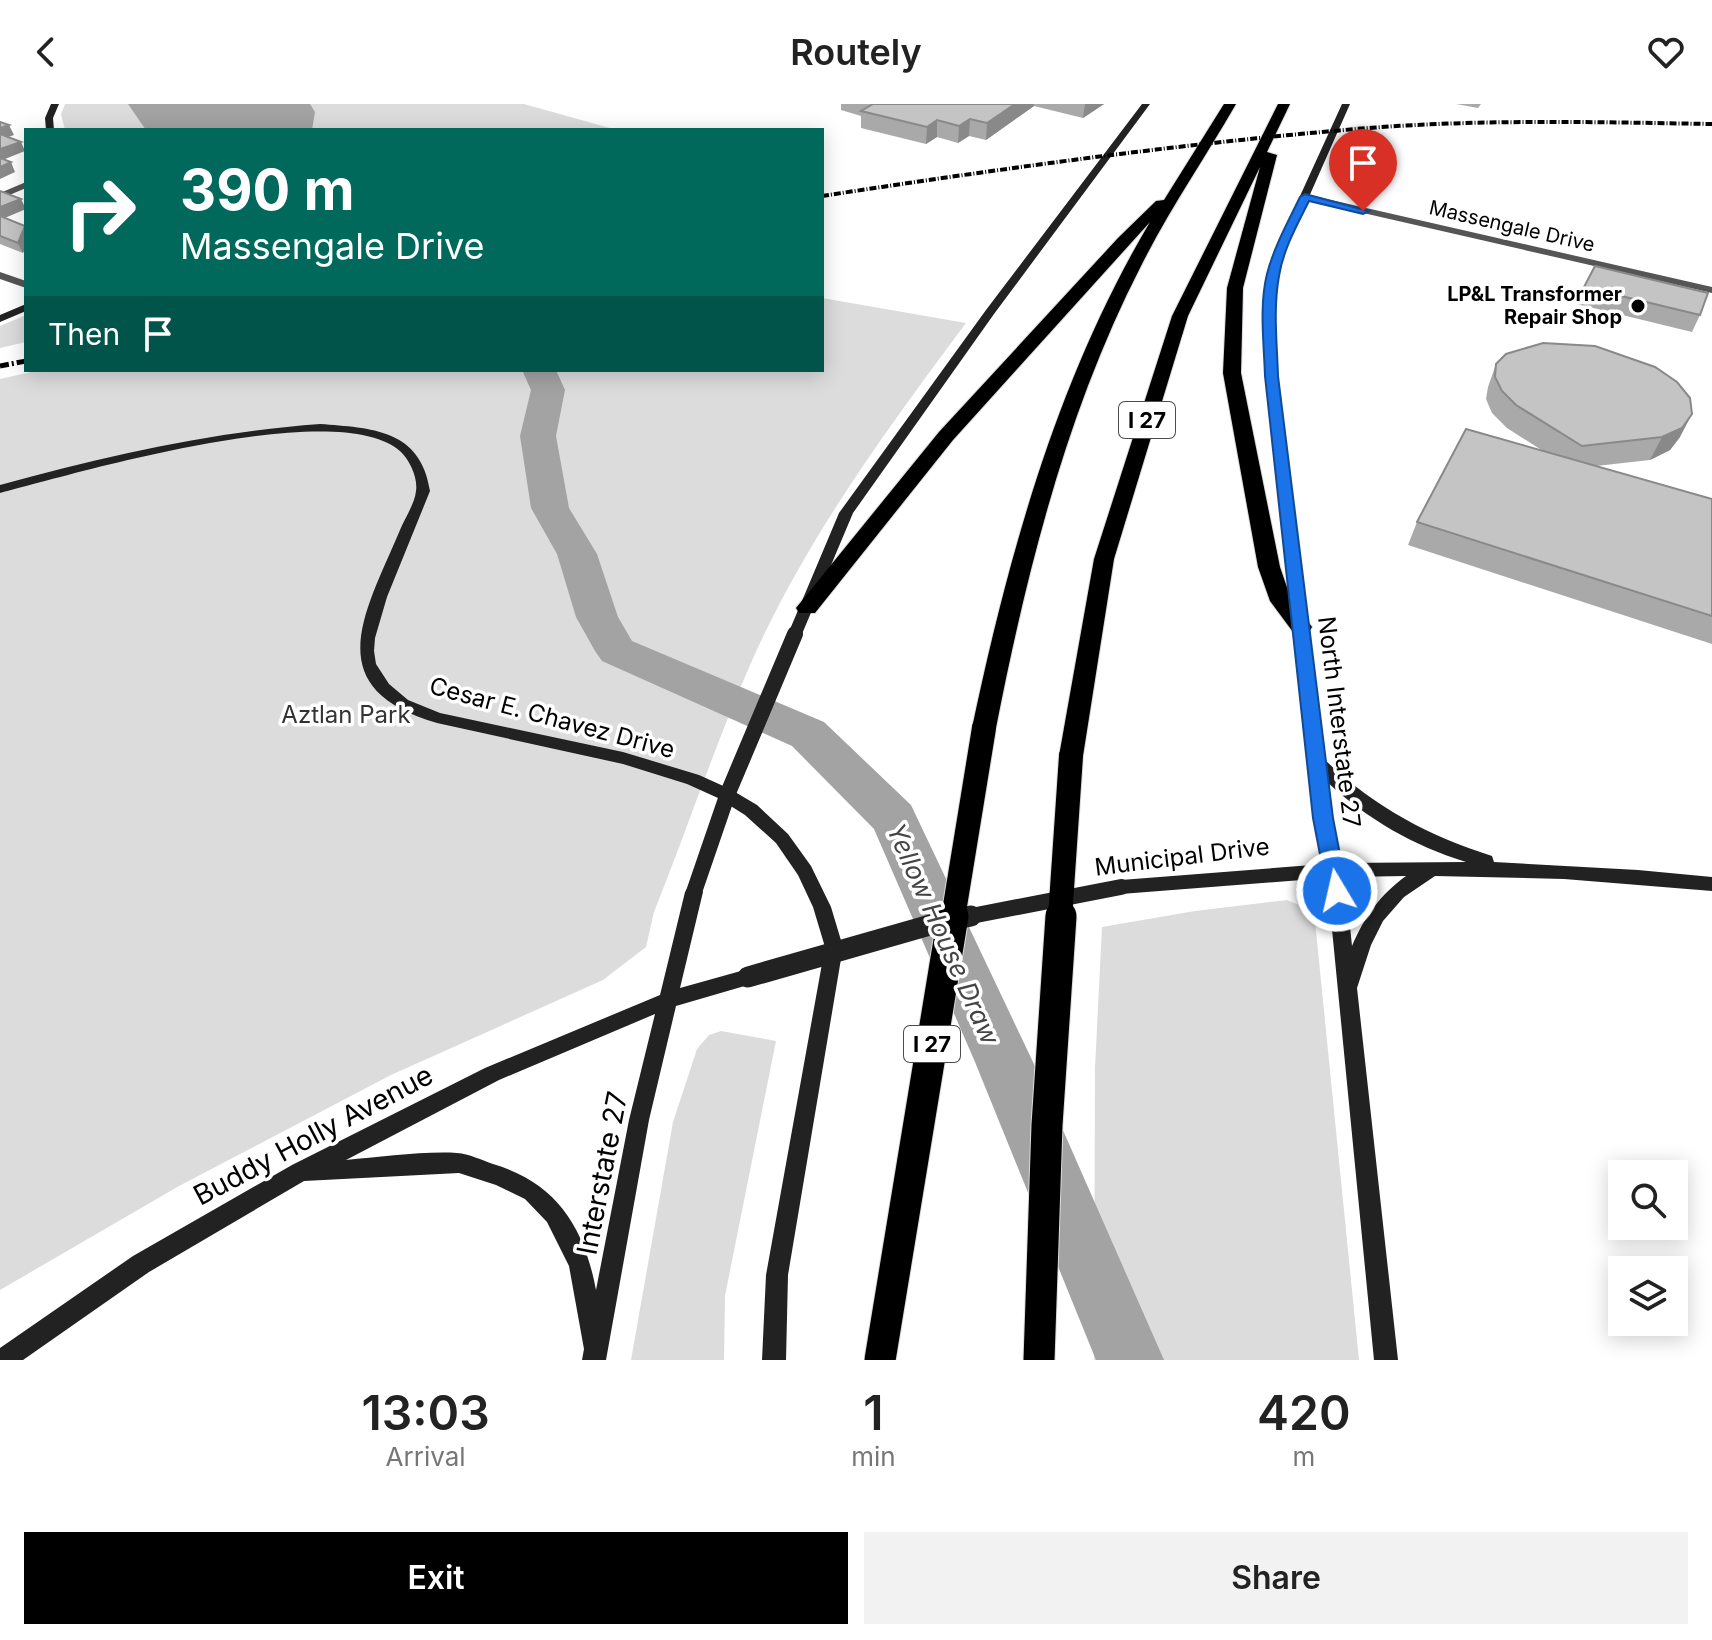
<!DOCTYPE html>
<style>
body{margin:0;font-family:Inter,sans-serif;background:#f2f2f2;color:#222;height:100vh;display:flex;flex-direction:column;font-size:30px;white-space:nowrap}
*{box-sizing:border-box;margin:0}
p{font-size:26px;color:#767676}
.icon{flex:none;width:44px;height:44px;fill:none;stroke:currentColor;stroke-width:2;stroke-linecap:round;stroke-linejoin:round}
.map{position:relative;height:1256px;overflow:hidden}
.sheet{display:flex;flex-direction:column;background:#fff;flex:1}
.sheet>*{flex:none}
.top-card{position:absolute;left:24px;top:24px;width:800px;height:244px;border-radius:0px;box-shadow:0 4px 20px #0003;background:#00695c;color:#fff;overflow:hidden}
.tools{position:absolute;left:1608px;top:1056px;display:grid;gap:16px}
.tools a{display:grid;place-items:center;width:80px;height:80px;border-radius:0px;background:#fff;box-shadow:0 4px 20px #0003;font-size:40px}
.pin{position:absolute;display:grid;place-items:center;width:68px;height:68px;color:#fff;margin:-82px -34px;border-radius:50% 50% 50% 0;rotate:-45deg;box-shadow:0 0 8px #0007}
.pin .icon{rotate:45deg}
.me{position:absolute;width:88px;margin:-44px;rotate:351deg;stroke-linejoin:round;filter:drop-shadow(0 0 6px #0008)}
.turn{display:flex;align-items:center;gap:28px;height:168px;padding:0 24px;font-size:36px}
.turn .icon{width:104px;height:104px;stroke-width:2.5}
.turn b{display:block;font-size:56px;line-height:68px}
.then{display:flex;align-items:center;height:76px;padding:0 24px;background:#0003;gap:16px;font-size:30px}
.eta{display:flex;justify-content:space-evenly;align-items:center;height:136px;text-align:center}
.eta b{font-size:48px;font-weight:600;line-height:56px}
.action{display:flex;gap:16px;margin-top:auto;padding:16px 24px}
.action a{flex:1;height:92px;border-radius:0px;background:#000;color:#fff;font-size:32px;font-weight:600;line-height:92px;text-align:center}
.action a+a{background:#f2f2f2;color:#222}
header{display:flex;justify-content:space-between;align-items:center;height:104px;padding:0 24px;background:#fff;font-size:36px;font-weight:600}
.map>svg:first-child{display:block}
</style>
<header><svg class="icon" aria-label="back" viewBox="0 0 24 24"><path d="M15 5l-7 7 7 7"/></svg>Routely<svg class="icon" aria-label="heart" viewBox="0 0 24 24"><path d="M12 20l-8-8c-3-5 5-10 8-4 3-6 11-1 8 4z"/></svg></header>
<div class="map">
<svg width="1712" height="1256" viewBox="0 0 1712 1256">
<rect width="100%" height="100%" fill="#fff"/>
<path fill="#dcdcdc" d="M65,0H524L617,26H65L61,10Z
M822,194L966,219C887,325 809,431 754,552C717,635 688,723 654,808L646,843L603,876L391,971L179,1082L0,1186V275L40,266H822Z
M26,211V238L0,244V222Z
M1287,796L1314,807L1359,1256H1094L1095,964L1102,823L1195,807Z
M721,927L776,937L725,1192L724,1256H631L673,1018L697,945L709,931Z"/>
<path fill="#a3a3a3" d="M128,0H310L315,8L312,26H146Z"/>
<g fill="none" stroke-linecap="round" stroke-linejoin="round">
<path fill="#a3a3a3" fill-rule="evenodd" d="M522,266H556L565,286L556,332L569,404L597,450L618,513L632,537L824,618L911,701L1033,958L1164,1256H1096L975,958L874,725L792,642L602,557L595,547L576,513L557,450L531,404L520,332L531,286Z"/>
<g stroke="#dbdbdb" stroke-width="2">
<path id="highway" d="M1224,0H1236C1205,54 1169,106 1141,162C1067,306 1027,466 996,624L992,630L984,633L976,630L972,624C1009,449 1058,273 1150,118L953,336L815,509H799L796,504L939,328L1118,134L1156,97L1164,96Z
M1278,0H1290L1267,48L1277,51L1243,184L1241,269L1280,463L1291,495L1312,523L1309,528H1293L1270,497L1258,463L1223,269L1227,184L1260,63L1188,212L1114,455L1083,652L1080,658L1071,661L1062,658L1059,652L1094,455L1172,212Z"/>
</g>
<path fill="#555" fill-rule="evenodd" d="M26,78V84L0,95V89Z
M1305,90L1712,183V189L1302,95V91Z
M0,168L26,177V184L0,175Z"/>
<path fill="#222" fill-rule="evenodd" d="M51,0H59L53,14L54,26H46L45,14Z
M1142,0H1150L994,210L853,409L802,530L800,533H790L788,530L839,409L986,206Z
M1342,0H1350L1289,138L1278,171L1275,212L1277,272L1324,655C1374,703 1427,731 1492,752L1494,758L1638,766L1712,773V787L1564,775L1435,772L1404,793L1383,817L1371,841L1357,884L1398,1256H1374L1327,774L1121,790L1115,788L1112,783L1115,778L1121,776L1325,760L1314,714L1265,272L1263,212L1268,171L1279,138ZM1327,678C1367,715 1414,742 1466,758L1342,759L1332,714ZM1406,772C1380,791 1365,812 1352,842L1345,773Z
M26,200V207L0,218V211Z
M320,320C371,324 421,325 430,387L387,493L375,534L374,547L376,560L389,580L408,596L440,609L623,648L699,671L730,685L757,701L788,730L811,762L831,803L843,843L788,1171L786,1256H762L766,1171L825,843L813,803L798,771L776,739L745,711L718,694L687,680L623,660L437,619C317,584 365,509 400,426C405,414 415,399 416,387C418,374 410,357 401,348C340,291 77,369 0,389V381C105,352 211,328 320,320Z
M694,781L700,783L703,788L680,884L748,865L755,867L757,873L755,879L748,881L676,902L649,1016L606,1256H582L584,1245L569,1162L547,1118L525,1095L496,1081L459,1069L304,1077L149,1168L23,1256H0V1244L133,1152L292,1061L485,964L660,891L685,788L688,783ZM655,910L629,1016L596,1186C584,1122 556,1079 493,1060C482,1056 469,1050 457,1049C424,1047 380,1053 346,1056L499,976Z"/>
<use href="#highway" fill="#000" fill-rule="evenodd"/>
<path stroke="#000" stroke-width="4" stroke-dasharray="7 2 1 2" stroke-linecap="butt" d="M822,92C999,65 1177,40 1356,25C1474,15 1593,18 1712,20"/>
<path stroke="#000" stroke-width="5" stroke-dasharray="9 3 2 3" stroke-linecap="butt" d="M0,262L26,257"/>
<g stroke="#dbdbdb" stroke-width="26" stroke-linecap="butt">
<path id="highway-bridge-far1" d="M953,814L984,624
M1060,814L1071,652"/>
</g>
<g stroke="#dbdbdb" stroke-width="33" stroke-linecap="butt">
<path id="highway-bridge" d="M880,1256L953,812
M1039,1256L1047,1021L1061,812"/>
</g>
<path stroke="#222" stroke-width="16" d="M694,788L728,689L795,530
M961,814L1121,783"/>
<path stroke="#222" stroke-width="21" d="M748,873L937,819L971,812"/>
<use href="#highway-bridge-far1" stroke="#000" stroke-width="24"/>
<use href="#highway-bridge" stroke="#000" stroke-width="31"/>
</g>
<path fill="#a9a9a9" d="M841,0H1104L1083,14L1034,2L986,36L969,32L958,39L937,33L926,40L861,24V12L841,6Z
M1456,0H1481L1478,4Z
M0,87L5,114L25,122L23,149L0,140Z
M1584,183L1700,211L1692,228L1577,200Z
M1496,260L1680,333L1670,346L1650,356L1596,362L1712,395V540L1408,441L1417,418L1543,347L1507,324L1492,309L1486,295L1488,283Z"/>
<path fill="#898989" d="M1015,0H1034V2L986,36L987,19Z
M1085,0H1104L1083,14Z
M970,15L969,32L958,39L959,22Z
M937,16V33L926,40L927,23Z
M9,21L14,31L0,36V24Z
M21,38L25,47L0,57V45Z
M11,58L15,68L0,75V63Z
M21,95L26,105L0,116V103Z
M25,122L26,143L23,149L18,139Z
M1692,310L1680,333L1670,346L1650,356L1662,333Z"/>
<path fill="#c4c4c4" stroke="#898989" stroke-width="2" d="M873,0H1015L987,19L970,15L959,22L937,16L927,23L861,7Z
M0,18L9,21L0,24Z
M0,30L21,38L0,45Z
M0,54L11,58L0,63Z
M0,87L21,95L0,103Z
M0,112L25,122L18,139L0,132Z
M1595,162L1708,189L1700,211L1584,183Z
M1543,239L1595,242L1655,263L1677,278L1690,294L1692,310L1682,324L1662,333L1582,342L1516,301L1502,287L1495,273L1496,260L1506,250Z
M1466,325L1712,395V512L1417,418Z"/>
<path fill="#1a73e8" stroke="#114b97" stroke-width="2" d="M1305,90L1369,107L1363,110L1309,97C1297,121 1283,146 1279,172C1273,205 1277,239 1278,272L1333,714L1347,787L1344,792L1337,795L1330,792L1327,787L1313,714L1265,272C1264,239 1259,202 1267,170C1274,143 1288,118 1300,93Z"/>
<circle fill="#000" stroke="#fff" stroke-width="3" cx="1638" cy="202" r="8"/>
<g text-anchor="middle" stroke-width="7" stroke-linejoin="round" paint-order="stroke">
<g font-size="20" fill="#000" stroke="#fff">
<text transform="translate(1512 122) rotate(13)" y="7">Massengale Drive</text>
</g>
<g font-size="20" font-weight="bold" fill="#000" stroke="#fff" text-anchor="end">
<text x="1622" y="197">LP&amp;L Transformer<tspan x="1622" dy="23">Repair Shop</tspan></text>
</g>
<g fill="#fff" stroke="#4c4c4c" stroke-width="2">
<rect x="1119" y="298" width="56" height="36" rx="6"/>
<rect x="904" y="922" width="56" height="36" rx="6"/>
</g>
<g font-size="22" font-weight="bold" fill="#000">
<text x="1147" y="324">I 27</text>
<text x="932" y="948">I 27</text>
</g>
<g font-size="24" fill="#333" stroke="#fff">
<text x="346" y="619">Aztlan Park</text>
</g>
<g font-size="24" fill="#000" stroke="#fff">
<text transform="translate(552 614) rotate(15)" y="8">Cesar E. Chavez Drive</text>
<text transform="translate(1339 618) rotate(83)" y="8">North Interstate 27</text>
<text transform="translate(1182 753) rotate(-7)" y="8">Municipal Drive</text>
</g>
<g font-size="26" font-style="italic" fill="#444" stroke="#fff">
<text transform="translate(943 830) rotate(66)" y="9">Yellow House Draw</text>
</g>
<g font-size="28" fill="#000" stroke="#fff">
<text transform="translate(313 1031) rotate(-28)" y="10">Buddy Holly Avenue</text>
<text transform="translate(602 1069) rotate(-79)" y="10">Interstate 27</text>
</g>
</g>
</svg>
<div class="tools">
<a><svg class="icon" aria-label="search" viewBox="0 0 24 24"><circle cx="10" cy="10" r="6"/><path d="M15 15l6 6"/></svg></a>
<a><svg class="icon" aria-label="layers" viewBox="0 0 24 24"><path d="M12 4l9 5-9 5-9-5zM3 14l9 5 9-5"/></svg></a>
</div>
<div class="pin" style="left:1363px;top:107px;background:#d93025"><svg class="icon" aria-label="arrive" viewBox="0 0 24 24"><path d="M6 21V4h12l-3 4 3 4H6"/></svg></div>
<svg class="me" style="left:1337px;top:787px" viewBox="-20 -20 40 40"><circle r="17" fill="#1a73e8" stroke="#fff" stroke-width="3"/><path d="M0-11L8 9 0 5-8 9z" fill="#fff"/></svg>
<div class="top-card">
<div class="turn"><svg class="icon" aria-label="right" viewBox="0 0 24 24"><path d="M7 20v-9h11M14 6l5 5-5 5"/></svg><div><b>390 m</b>Massengale Drive</div></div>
<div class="then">Then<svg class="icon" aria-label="arrive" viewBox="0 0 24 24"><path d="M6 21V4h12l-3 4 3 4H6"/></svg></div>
</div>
</div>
<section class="sheet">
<div class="eta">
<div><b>13:03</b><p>Arrival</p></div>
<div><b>1</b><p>min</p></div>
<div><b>420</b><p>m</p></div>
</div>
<div class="action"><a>Exit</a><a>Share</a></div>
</section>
